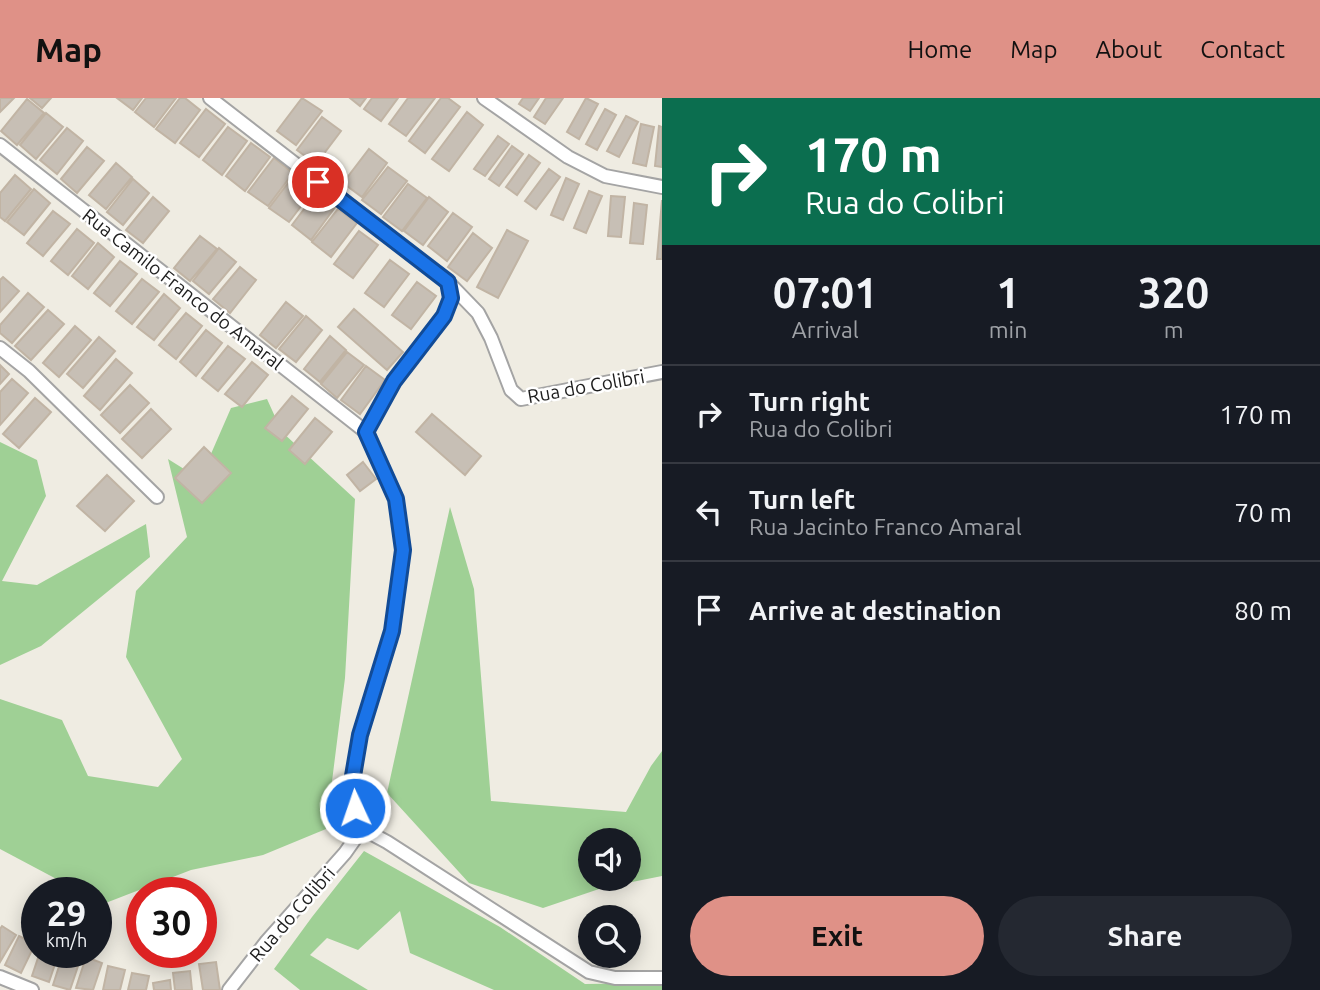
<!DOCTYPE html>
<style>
body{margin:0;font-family:Ubuntu,sans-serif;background:#242831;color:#f1f3f6;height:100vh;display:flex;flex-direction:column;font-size:26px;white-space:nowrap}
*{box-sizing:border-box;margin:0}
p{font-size:23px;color:#9ea1a6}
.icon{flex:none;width:38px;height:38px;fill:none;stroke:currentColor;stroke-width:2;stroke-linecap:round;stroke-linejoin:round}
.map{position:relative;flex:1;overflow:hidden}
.drawer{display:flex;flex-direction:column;background:#171b24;width:658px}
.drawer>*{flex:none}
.guide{background:#0b6e4f;color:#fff;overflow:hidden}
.controls{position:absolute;left:578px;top:730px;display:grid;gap:14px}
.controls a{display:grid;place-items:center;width:63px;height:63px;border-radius:50%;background:#171b24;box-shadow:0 4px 18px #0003;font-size:35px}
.speed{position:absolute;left:21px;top:779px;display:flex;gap:14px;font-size:35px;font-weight:700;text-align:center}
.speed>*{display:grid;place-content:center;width:91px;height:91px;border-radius:50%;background:#171b24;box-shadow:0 4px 18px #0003;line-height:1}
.speed small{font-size:18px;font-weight:400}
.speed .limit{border:10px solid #d22;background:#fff;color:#111}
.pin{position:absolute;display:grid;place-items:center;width:60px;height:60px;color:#fff;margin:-30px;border:4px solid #fff;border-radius:50%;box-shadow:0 2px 7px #0007}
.me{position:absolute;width:77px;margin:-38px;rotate:357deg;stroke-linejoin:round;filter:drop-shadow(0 0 5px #0008)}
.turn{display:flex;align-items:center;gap:24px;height:147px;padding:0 28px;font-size:32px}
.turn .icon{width:91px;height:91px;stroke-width:2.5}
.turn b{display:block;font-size:49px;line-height:60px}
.eta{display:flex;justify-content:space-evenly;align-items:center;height:119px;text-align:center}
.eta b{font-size:42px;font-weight:600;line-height:49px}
.button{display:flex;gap:14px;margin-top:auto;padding:14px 28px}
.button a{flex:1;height:80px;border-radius:42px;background:#df9187;color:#111;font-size:28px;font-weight:600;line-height:80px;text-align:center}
.button a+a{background:#242831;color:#f1f3f6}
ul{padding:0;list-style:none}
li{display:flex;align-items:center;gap:21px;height:98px;padding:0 28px;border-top:2px solid #363941}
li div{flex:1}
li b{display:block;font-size:26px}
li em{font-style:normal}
header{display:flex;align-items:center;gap:42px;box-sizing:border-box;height:98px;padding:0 35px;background:#df9187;color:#111}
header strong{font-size:33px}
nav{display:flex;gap:38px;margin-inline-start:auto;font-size:24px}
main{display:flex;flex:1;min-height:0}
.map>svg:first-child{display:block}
</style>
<header>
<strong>Map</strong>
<nav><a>Home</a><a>Map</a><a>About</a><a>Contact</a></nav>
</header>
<main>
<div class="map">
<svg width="662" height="892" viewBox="0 0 662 892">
<rect width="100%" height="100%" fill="#efece2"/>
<path fill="#9fd095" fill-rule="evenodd" d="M267,301L282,334L355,401L345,580L326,731L263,757L191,772L103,806L96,803V794H81L0,751V601L62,622L88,678L158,689L182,661L126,559L136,493L187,439L168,361L200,381L231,310Z
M0,344L37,362L46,398L2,483L37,487L146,426L150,459L41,548L0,567Z
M450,409L474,491L491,703L626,714L651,668L662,653V778L602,790L543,810L469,785L387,695ZM628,742V780H590V742Z
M364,753L500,829L585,886L662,885V892H494L410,855L400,813L358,852L327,840L310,857L368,892H300L274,871L312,819Z"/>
<path fill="#c7bfb5" stroke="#c1b4a4" stroke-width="2" d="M0,0H14L0,14Z
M30,0H51L42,10Z
M117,0H142L133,12Z
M146,0H176L154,29L135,14Z
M180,0H185L200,12L175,45L156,31Z
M302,0L322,13L296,47L277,33Z
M350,0H366L360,8Z
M372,0H398L381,23L364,11Z
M408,0H435L406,38L389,26Z
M441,0H448L460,9L425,55L409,43Z
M523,0H539L530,13L519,6Z
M546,0H563L545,26L534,19Z
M586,0L598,6L579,41L567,34Z
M27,1L44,15L17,47L1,33Z
M206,11L225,26L199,59L180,45Z
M605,11L616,17L597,52L586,46Z
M467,14L483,27L449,73L432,61Z
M46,15L63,29L36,61L20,47Z
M626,18L638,24L619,59L607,53Z
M322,19L341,33L316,66L297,52Z
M641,26L654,29L646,68L633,65Z
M659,28L662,29V69L655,68Z
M228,29L247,43L222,77L203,62Z
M67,30L83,43L57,76L40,62Z
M498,38L509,46L485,78L474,71Z
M251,45L270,59L245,93L226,78Z
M512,48L523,56L499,88L489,81Z
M87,49L104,63L77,95L61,81Z
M369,51L387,65L362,99L343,85Z
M529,57L540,65L517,97L506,89Z
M274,60L293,75L268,108L248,94Z
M116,65L132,79L106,111L89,97Z
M388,69L407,83L381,116L362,102Z
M549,71L560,79L536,111L525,103Z
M295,76L314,91L289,124L269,110Z
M15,77L31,91L5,123L0,119V95Z
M566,80L579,86L563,122L551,117Z
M133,81L149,95L123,127L107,114Z
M408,86L427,100L402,133L383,119Z
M34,91L50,105L24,137L7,124Z
M589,93L602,98L586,135L574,130Z
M317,94L336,108L311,142L292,127Z
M611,98L625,99L621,139L608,138Z
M153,99L169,113L143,145L126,132Z
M429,99L448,114L423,147L404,133Z
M662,102V161H657Z
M634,105L647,107L643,146L630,145Z
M338,111L357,125L331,159L312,144Z
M53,113L70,126L43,158L27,145Z
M453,115L472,129L447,163L428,148Z
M77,131L94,145L68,177L51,163Z
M507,132L528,143L498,200L477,189Z
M359,133L378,147L353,180L334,166Z
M473,135L492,150L467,183L448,169Z
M200,138L217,151L190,183L174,170Z
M98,145L114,159L88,191L72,178Z
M219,150L236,164L209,196L193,183Z
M390,162L409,176L384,209L365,195Z
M120,163L137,176L110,208L94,195Z
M240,169L256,182L230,215L213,201Z
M3,179L19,193L0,214V182Z
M142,181L159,194L132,226L116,213Z
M417,184L436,198L411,231L392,217Z
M28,195L44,209L12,245L0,235V227Z
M164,196L180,210L154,242L137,229Z
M286,204L303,218L276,250L260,237Z
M354,211L403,254L387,272L338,229Z
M48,212L64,226L31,262L15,248Z
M186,215L202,228L176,261L159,247Z
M306,218L322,232L296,264L279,251Z
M75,228L91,242L59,279L43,265Z
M206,232L222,245L196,278L180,264Z
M330,238L346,252L320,284L304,271Z
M99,239L115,253L83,290L67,276Z
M228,248L245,261L218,293L202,280Z
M347,254L364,267L337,300L321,286Z
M116,261L132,275L100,312L84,298Z
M252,264L268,277L242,309L225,296Z
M0,267L9,276L0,286Z
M366,268L385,282L360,316L341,302Z
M12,281L28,295L0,327V294Z
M130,287L149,305L120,335L101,317Z
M292,298L308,311L282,343L265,330Z
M35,300L51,314L19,350L3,336Z
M151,311L171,331L142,360L122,341Z
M432,316L481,358L465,377L416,334Z
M315,320L332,334L305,366L289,352Z
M204,349L231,375L202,405L175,380Z
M363,364L376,381L360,393L347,377Z
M107,377L134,403L105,433L77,408Z
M2,828L16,837L0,864V831Z
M19,838L35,846L21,875L5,867Z
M40,854H59L49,884L32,878Z
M63,856L80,862L70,892L53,887Z
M86,859L102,865L93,892L76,890Z
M216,864L220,892H203L199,866Z
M108,868L125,872L120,892H103Z
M190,873L192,892H175L173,875Z
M132,875L149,878L146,892H128Z
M170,882L171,892H154L153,885Z"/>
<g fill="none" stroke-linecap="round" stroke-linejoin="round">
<g stroke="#a4a4a4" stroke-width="16">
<path id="minor" d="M210,0L448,184L478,215L491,240L511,292L521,301L662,274
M484,0L568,59L605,78L662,89
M0,47L366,334L396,401L403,452L392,533L360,637L353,678L359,729L357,738L345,755L267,843L229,892
M0,250L29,273L157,399
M366,334L394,283L444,217L451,200L448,185
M359,729L387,744L589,874L615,880H662
M0,879L32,892"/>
</g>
<use href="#minor" stroke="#fff" stroke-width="12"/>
</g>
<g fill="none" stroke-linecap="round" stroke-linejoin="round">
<g stroke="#114b97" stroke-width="18">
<path id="route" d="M318,84L448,184L451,200L444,218L394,283L366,334L396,401L403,452L392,533L360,637L353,678L355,710"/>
</g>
<use href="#route" stroke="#1a73e8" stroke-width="12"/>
</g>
<g text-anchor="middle" stroke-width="5" stroke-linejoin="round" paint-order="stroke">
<g font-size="19" fill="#1d1d1d" stroke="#fff">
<text transform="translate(183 191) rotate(38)" y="7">Rua Camilo Franco do Amaral</text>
<text transform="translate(586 288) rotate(-10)" y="7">Rua do Colibri</text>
<text transform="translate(292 816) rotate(-49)" y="7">Rua do Colibri</text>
</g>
</g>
</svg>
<div class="controls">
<a><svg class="icon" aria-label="sound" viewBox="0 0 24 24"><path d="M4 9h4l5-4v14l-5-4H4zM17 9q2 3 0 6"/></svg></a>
<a><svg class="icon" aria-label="search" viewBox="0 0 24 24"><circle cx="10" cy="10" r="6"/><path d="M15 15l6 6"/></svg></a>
</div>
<div class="speed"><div>29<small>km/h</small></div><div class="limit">30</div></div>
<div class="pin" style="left:318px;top:84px;background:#d93025"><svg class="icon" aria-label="arrive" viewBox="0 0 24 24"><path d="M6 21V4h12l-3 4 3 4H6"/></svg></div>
<svg class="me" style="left:355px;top:710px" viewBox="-20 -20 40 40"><circle r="17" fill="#1a73e8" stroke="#fff" stroke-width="3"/><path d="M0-11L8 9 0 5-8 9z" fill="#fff"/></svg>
</div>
<section class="drawer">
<div class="guide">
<div class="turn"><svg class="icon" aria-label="right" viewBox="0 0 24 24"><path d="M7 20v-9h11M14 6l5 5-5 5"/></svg><div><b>170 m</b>Rua do Colibri</div></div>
</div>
<div class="eta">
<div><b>07:01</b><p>Arrival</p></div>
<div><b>1</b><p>min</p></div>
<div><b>320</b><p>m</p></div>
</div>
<ul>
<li><svg class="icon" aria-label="right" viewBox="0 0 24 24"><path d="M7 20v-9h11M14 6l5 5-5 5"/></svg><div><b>Turn right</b><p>Rua do Colibri</p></div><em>170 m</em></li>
<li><svg class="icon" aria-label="left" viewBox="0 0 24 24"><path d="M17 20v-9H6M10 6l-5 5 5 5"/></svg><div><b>Turn left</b><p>Rua Jacinto Franco Amaral</p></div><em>70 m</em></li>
<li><svg class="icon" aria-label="arrive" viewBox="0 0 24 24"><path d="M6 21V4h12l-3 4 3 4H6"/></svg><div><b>Arrive at destination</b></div><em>80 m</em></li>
</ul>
<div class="button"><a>Exit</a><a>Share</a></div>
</section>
</main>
